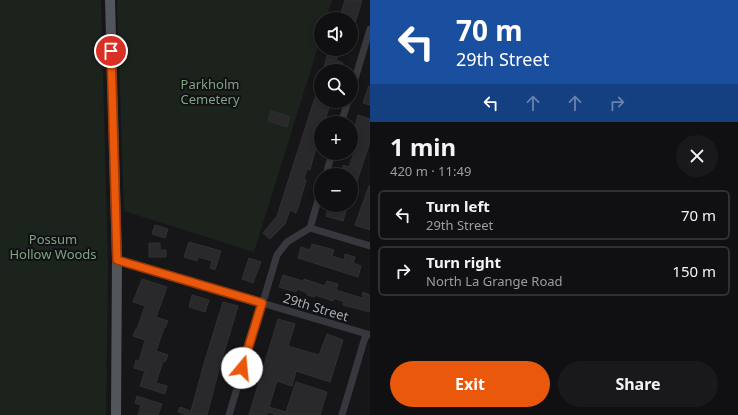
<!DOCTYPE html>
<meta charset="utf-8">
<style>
body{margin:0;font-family:"Noto Sans",sans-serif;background:#19191b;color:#f1f3f6;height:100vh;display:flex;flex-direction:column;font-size:15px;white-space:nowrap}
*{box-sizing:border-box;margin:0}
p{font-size:13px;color:#9c9d9f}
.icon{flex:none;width:22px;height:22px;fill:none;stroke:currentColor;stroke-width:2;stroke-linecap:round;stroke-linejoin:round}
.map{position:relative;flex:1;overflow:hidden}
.details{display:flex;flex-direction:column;background:#101012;width:368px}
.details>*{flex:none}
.top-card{background:#1a4fa0;color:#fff;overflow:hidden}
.tools{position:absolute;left:314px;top:12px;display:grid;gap:8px}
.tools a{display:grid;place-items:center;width:44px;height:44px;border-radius:50%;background:#101012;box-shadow:0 2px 6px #0003,0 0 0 1px #303032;font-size:20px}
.pin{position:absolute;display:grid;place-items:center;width:34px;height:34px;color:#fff;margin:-17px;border:2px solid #fff;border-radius:50%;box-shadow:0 1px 4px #0007}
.me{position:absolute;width:44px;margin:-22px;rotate:17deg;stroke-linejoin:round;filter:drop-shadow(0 0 3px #0008)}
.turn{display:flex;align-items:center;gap:14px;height:84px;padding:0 20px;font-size:18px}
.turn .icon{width:52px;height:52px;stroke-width:2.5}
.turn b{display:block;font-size:28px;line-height:34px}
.lanes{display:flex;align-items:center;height:38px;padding:0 20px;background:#0003;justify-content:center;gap:20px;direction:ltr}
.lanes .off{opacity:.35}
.round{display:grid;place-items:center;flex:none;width:42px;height:42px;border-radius:21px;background:#19191b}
.overview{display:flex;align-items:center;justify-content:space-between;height:68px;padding:0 20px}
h1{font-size:24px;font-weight:700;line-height:30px}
.button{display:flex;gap:8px;margin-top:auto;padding:8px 20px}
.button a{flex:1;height:46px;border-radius:24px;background:#ea580c;color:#fff;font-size:16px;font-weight:700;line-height:46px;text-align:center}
.button a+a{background:#19191b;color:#f1f3f6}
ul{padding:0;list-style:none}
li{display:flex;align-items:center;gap:12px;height:50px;margin:0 8px 6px;padding:0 12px;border:2px solid #303032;border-radius:6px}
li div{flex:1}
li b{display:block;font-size:15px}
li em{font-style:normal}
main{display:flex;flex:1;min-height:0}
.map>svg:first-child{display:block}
</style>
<main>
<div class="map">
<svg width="370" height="415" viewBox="0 0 370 415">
<rect width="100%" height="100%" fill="#161618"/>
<path fill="#1c231d" d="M0,0H101L108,266L106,415H0Z
M117,0H332L326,19H321V37L254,252L124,211Z"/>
<path fill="#29292c" stroke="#303034" d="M345,0H362L352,34H351V19H339Z
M329,49H340L336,60L343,63L340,71H323Z
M320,82H321V101H331L325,120L322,119L321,123L319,129L321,131L312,162L310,170L307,169L304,179L306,180L299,205L296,213L290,210L285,224L270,239L263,233L277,216Z
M369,86H370V105L363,103Z
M271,111L290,117L287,127L268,121Z
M358,115L370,119V142L352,196H351V175H340L343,165L349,167L356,147L351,146V142Z
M369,186H370V230L355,225Z
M329,205H348L343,221L326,216Z
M155,225L168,229L165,238L152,234Z
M189,242L221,251L215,270L210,268L212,261L198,257L197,261L184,257Z
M149,243H160V250H166V257H149Z
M312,244L334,250L332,256L344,260L345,254L355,257L353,263L361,266L358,277L298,258L301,247L310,250Z
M249,258L261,262L253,283L242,279Z
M283,275L303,281L304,279L325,286L327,281L338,284L336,290L362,298L363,292L370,295V312L343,305L344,302L334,298L333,301L315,295V297L307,295V293L297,289L296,292L279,287Z
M142,279L167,287L156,317L168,321L165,328H164L156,351L168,355L165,362L163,361L156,383L167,386L165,394L140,386L145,371L134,368L136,360L139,361L145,340L133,336L136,329H137L145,306L133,302Z
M192,295L209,300L205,312L189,307Z
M223,302L238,306L220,366L207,415H186L178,412L180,407L191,411L205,360Z
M278,319L295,324L288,346L305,351L319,355L327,334L343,340L330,382L296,371L292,386L277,381L269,407L286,412L296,382L327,392L320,415H276L268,412L267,415H249Z
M137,396L162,404L158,415H138L141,405L135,403Z"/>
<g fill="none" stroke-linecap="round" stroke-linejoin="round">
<path stroke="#37383d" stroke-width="7" d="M351,92L370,29
M341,123L348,101
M326,175L332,153
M321,190L310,228L370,246
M117,260L370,335
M229,415L277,255L287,242L310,228
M342,415L366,334"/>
<path stroke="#53555c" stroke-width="10" d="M110,0L117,260L116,415"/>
</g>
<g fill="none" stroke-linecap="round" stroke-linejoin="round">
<g stroke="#983908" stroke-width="10">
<path id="route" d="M111,51L117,260L262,303L242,368"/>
</g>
<use href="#route" stroke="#ea580c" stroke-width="7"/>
</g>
<g text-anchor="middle" stroke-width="4" stroke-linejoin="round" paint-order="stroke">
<g font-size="13" fill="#7fa381" stroke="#111113">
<text x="210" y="89">Parkholm<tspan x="210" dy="15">Cemetery</tspan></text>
<text x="53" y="244">Possum<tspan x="53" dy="15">Hollow Woods</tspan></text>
</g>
<g font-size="13" fill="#a8adb8" stroke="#111113">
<text transform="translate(316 307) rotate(17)" y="5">29th Street</text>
</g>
</g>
</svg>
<div class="tools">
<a><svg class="icon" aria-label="sound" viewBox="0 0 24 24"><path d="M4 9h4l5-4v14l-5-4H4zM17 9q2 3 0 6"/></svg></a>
<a><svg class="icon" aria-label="search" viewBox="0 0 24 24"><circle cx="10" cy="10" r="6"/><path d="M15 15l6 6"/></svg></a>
<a>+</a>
<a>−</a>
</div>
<div class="pin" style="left:111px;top:51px;background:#d93025"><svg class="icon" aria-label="arrive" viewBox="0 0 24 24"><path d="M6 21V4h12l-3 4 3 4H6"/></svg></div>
<svg class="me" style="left:242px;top:368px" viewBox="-20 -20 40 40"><circle r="19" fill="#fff"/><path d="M0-13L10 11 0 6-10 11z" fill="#ea580c"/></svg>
</div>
<section class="details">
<div class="top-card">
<div class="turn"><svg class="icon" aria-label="left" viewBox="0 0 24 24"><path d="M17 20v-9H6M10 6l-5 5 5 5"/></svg><div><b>70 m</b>29th Street</div></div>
<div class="lanes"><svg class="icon" aria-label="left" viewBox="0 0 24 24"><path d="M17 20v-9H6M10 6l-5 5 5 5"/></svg><svg class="icon off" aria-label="ahead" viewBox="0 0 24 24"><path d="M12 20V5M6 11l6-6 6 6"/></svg><svg class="icon off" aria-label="ahead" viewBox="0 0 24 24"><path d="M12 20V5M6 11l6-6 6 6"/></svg><svg class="icon off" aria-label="right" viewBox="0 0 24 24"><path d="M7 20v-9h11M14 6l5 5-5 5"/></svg></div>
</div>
<div class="overview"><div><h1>1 min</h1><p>420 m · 11:49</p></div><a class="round"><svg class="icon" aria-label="close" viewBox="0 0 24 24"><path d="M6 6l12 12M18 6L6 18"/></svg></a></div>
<ul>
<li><svg class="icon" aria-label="left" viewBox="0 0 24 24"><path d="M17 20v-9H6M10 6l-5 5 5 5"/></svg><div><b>Turn left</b><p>29th Street</p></div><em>70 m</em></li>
<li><svg class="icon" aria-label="right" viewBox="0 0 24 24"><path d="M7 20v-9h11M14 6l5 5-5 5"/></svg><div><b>Turn right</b><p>North La Grange Road</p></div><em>150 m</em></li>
</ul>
<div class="button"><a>Exit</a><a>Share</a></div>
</section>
</main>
